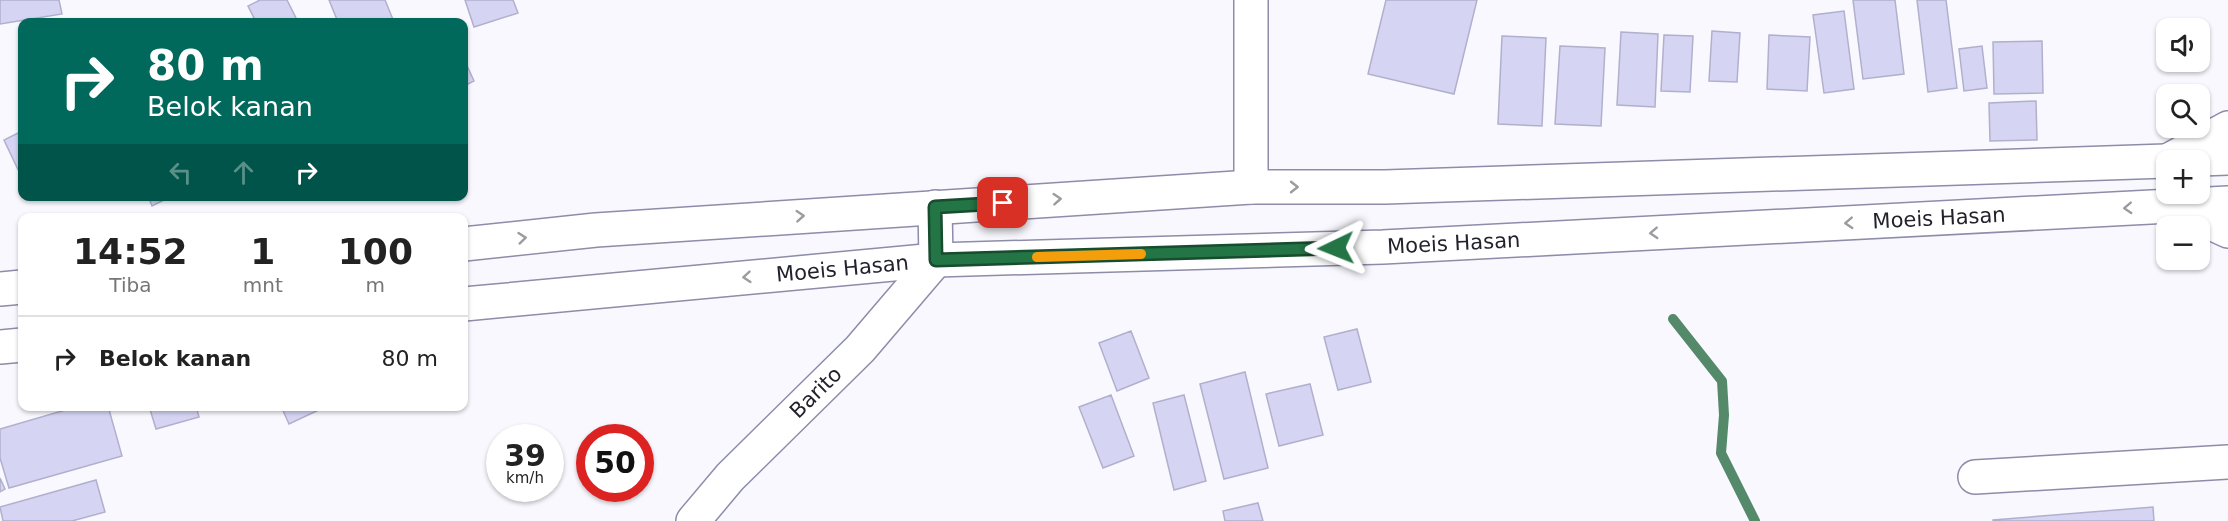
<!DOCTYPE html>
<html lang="id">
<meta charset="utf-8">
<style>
body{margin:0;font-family:"DejaVu Sans",sans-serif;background:#f6f6f6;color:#222;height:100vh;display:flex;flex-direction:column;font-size:22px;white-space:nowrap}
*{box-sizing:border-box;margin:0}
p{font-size:20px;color:#767676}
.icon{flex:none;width:33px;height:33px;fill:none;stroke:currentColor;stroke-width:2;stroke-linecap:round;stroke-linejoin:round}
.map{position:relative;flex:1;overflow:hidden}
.sheet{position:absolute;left:18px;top:213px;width:450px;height:198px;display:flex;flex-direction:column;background:#fff;border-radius:12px;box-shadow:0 2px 4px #0004}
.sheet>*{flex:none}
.top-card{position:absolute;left:18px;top:18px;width:450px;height:183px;border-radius:12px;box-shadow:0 2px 4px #0004;background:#00695c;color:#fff;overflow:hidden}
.tools{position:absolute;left:2156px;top:18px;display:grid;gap:12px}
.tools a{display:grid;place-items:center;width:54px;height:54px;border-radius:12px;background:#fff;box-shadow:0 2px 4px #0004;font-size:30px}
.speed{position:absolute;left:486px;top:424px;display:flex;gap:12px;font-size:30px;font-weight:700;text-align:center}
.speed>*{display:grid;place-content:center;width:78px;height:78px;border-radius:50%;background:#fff;box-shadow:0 2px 4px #0004;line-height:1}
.speed small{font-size:15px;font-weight:400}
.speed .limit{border:9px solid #d22;background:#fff;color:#111}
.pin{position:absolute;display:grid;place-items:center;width:51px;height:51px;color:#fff;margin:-26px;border-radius:12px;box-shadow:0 3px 9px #0006}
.me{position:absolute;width:66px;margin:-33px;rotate:268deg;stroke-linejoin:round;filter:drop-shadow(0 0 4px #0008)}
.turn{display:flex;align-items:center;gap:21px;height:126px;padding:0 30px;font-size:27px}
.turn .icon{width:78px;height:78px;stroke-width:2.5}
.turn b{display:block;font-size:42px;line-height:51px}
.lanes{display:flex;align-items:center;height:57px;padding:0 30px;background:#0003;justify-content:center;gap:30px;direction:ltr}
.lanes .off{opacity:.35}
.eta{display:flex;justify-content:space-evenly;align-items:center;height:102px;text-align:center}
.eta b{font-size:36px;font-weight:700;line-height:42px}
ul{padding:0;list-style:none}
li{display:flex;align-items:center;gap:18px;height:84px;padding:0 30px;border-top:2px solid #e0e0e0}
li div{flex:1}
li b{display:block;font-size:22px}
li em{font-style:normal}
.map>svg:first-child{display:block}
</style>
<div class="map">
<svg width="2228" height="521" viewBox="0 0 2228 521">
<rect width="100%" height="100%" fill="#f8f8fe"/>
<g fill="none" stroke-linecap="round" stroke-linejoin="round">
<path stroke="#54896a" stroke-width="10" d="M1673,319L1722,381L1724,415L1721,453L1755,521"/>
</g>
<path fill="#d5d5f3" stroke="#b0b0ce" stroke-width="1.5" d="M0,0H59L62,14L0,24Z
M260,0H287L298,22H256L248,6Z
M329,0H385L394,22H338Z
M465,0H513L518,13L474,27Z
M1386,0H1477L1454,94L1368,74Z
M1853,0H1895L1904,74L1863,79Z
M1917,0H1946L1957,88L1928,92Z
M1844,11L1854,89L1824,93L1813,15Z
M1712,31L1740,33L1737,82L1709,81Z
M1621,32L1658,34L1655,107L1617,105Z
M1664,35L1693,36L1690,92L1661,91Z
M1769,35L1810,37L1807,91L1767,89Z
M1502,36L1546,38L1542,126L1498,124Z
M2042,41L2043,93L1994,94L1993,42Z
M1560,46L1605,48L1601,126L1555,124Z
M1982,46L1987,88L1964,91L1959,49Z
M464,59L474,81L464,86Z
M2036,101L2037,140L1990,141L1989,103Z
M22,131V178L4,140Z
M148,196H172L152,206Z
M1357,329L1371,382L1338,390L1324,337Z
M1131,331L1149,378L1117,391L1099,343Z
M1245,372L1268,468L1224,479L1200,384Z
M1310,384L1323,435L1279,446L1266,394Z
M1111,395L1134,456L1103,468L1079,407Z
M1184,395L1206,481L1174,490L1153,403Z
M79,406H108L122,456L9,488L0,458V429Z
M149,406H196L199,417L156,429Z
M281,406H323V408L289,424Z
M0,478L5,489L0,492Z
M96,480L105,512L72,521H3L0,507Z
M1258,503L1263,521H1225L1223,511Z
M2153,507L2154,521H1993V520Z"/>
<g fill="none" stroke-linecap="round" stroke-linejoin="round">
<g stroke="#8d8ca9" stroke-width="36">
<g id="minor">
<path d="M1251,187V0"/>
<path d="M1975,477L2228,462"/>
<path id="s1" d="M693,521L730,477L860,349L936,260L935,207"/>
</g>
</g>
<g stroke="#8d8ca9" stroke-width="36">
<g id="major">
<path d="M2169,160L2228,128"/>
<path d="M2174,160L2228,158"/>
<path d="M2178,208L2228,231"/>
<path d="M464,244L596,230L1251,187H1385L2166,161"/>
<path d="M0,289L22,287"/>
<path id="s2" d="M464,304L936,260L1383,247L2228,203"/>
<path d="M0,347L22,345"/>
</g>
</g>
<use href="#minor" stroke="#fff" stroke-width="33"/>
<use href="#major" stroke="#fff" stroke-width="33"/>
</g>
<defs><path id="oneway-chevron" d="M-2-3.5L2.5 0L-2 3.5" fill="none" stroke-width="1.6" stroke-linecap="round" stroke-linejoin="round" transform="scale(1.5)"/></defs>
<g stroke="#9c9ca0">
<use href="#oneway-chevron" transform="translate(1294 187)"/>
<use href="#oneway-chevron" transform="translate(1057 199) rotate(-4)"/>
<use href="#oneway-chevron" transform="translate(2128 208) rotate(177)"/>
<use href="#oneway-chevron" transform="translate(800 216) rotate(-4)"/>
<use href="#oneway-chevron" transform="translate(1849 223) rotate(177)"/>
<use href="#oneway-chevron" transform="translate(1654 233) rotate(177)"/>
<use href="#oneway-chevron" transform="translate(522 238) rotate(-6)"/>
<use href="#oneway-chevron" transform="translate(747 277) rotate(175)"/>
</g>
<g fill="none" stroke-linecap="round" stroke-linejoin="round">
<g stroke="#174c2e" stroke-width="15">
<path id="route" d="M1003,203L935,207L936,260L1336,248"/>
</g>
<use href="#route" stroke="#247546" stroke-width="10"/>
<path stroke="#f59e0b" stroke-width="10" d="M1037,257L1141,254"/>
</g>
<g text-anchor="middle" stroke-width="4.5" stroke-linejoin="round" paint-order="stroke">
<g font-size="21" fill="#22222d" stroke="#fff">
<text dy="7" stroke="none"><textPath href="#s2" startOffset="1478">Moeis Hasan</textPath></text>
<text dy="7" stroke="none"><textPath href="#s2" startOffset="992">Moeis Hasan</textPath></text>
<text dy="7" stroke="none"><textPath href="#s2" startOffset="380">Moeis Hasan</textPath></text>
<text dy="7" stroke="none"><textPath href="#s1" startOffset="178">Barito</textPath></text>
</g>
</g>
</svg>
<div class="tools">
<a><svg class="icon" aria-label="sound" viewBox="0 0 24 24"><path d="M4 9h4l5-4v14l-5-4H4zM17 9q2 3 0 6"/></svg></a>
<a><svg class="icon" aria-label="search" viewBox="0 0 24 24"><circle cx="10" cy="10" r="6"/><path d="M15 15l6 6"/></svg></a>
<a>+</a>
<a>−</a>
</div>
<div class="speed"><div>39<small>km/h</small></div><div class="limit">50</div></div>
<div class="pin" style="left:1003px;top:203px;background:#d93025"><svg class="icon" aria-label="arrive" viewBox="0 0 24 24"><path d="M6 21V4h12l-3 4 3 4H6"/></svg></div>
<svg class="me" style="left:1336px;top:248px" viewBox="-20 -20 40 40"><path d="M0-17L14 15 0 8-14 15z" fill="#247546" stroke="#fff" stroke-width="4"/></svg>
<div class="top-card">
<div class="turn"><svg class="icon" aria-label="right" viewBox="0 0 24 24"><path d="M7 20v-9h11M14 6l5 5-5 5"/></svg><div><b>80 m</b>Belok kanan</div></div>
<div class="lanes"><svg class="icon off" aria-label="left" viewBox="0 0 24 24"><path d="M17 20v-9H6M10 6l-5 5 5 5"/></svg><svg class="icon off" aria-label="ahead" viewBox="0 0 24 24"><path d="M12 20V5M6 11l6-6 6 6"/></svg><svg class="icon" aria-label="right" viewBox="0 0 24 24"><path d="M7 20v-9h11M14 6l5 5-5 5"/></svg></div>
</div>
<section class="sheet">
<div class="eta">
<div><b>14:52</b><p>Tiba</p></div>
<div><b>1</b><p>mnt</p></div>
<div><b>100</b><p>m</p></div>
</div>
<ul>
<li><svg class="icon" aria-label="right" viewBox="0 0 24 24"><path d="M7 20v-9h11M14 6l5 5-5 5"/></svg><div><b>Belok kanan</b></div><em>80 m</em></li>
</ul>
</section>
</div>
